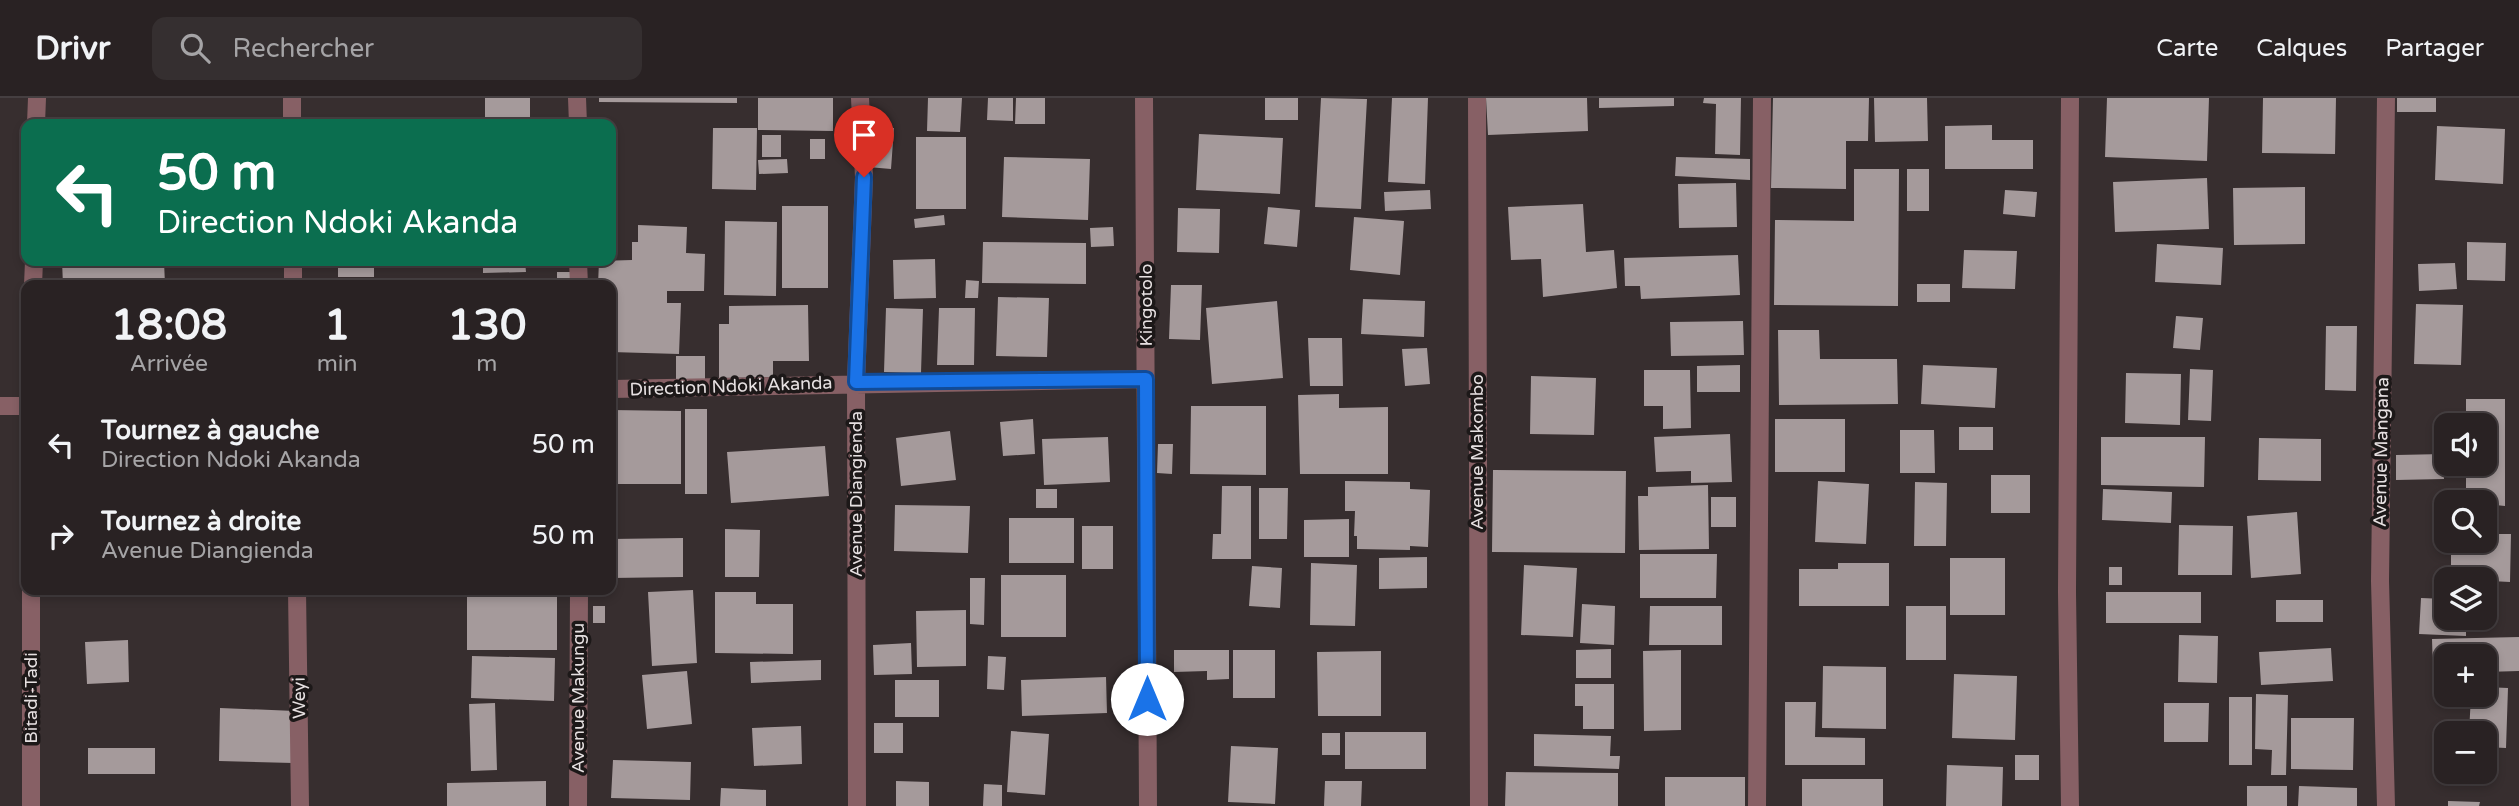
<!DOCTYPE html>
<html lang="fr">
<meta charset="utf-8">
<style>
body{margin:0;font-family:"Varela Round",sans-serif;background:#352f30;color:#f1f3f6;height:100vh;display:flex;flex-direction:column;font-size:26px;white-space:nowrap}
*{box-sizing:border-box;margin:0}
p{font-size:23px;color:#a5a4a6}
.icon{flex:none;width:38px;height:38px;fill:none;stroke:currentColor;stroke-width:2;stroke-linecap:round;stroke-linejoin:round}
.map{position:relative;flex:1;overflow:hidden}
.panel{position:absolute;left:21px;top:182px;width:595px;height:315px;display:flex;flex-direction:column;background:#292223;border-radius:14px;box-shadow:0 4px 10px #0003,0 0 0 2px #453f41}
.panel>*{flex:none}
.guide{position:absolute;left:21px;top:21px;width:595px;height:147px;border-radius:14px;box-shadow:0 4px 10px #0003,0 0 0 2px #453f41;background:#0b6e4f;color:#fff;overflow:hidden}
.buttons{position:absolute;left:2434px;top:315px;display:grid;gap:14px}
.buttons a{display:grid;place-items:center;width:63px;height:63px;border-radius:14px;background:#292223;box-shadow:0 4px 10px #0003,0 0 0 2px #453f41;font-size:35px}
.pin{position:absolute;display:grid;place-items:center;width:60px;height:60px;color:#fff;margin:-72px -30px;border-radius:50% 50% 50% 0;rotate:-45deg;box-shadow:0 0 7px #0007}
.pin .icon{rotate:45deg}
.me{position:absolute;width:77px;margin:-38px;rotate:0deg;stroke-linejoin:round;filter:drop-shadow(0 0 5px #0008)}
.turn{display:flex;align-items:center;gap:24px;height:147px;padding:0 21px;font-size:32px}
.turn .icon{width:91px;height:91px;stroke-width:2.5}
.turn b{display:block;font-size:49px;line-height:60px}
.eta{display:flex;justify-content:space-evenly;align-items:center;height:119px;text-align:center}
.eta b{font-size:42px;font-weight:700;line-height:49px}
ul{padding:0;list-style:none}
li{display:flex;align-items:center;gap:21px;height:91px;padding:0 21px}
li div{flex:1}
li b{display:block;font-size:26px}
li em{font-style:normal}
header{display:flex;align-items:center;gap:42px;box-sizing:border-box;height:98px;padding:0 35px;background:#292223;border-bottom:2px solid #453f41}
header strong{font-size:33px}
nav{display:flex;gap:38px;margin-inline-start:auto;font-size:24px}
.search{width:490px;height:63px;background:#352f30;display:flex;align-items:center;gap:18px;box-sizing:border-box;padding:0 24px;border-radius:14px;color:#a5a4a6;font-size:26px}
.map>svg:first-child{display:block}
</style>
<header>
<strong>Drivr</strong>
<div class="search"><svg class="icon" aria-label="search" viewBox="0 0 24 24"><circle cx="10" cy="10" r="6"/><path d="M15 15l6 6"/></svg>Rechercher</div>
<nav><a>Carte</a><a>Calques</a><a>Partager</a></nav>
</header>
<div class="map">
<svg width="2519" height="708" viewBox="0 0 2519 708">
<rect width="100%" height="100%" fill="#372e2f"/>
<path fill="#a59a9b" d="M485,0H530V22H485Z
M599,0H737V5L599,4Z
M758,0H833V33L758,32Z
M928,0H962L960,34L927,33Z
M988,0H1013V23L987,22Z
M1016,0H1045V26H1015Z
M1265,0H1298V22H1265Z
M1321,0L1367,1L1361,111L1315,109Z
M1392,0H1428L1425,86L1388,84Z
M1486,0H1587L1588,33L1488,37Z
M1599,0H1674V8L1599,10Z
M1704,0H1741L1740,57L1715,56L1716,6L1703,5Z
M1773,0H1869L1868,43H1846V91L1771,90Z
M1874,0H1927L1928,43L1875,44Z
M2107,0H2209L2207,63L2105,59Z
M2263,0H2336L2335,56L2262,55Z
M2397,0H2436V14H2397Z
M382,20V26H318V22Z
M1992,27V42H2033V71H1945V28Z
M2437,28L2505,31L2503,86L2435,82Z
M871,29L894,30L891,71L868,69Z
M713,30H757L756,92L712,91Z
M1199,36L1283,40L1280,96L1196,92Z
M762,37H781V59H762Z
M916,39H966V111H916Z
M810,41H825V61H810Z
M1004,59L1090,61L1088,122L1002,119Z
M1676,59L1750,61V82L1675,78Z
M787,61L788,75L759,76L758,62Z
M1854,71H1899L1898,208L1774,207L1775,122L1854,123Z
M1907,71H1929V113H1907Z
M2207,80L2209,131L2115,134L2113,84Z
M1736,85L1737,129L1679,130L1678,86Z
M2305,89V146L2234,147L2233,90Z
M1430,92L1431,111L1385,113L1384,94Z
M2005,92L2037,94L2035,119L2003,116Z
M1583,106L1586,154L1614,152L1617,190L1543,199L1541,161L1511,162L1508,109Z
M782,108H828V190H782Z
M1268,109L1300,112L1297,149L1264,146Z
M1178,110L1220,111L1219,155L1177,154Z
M944,117L945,127L915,130L914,121Z
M1354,119L1404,123L1400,177L1350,172Z
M725,123L777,124L776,198L724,197Z
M638,127L687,129L686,155L705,156L704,193H667V205H681L679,256L611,254V187H598L599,163L632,162V144H638Z
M1113,129L1114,148L1091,149L1090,130Z
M983,144L1086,145V186L982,185Z
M2467,144L2506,145L2505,183L2467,182Z
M2157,146L2223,150L2221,187L2155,184Z
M1964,152L2017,153L2015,191L1962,190Z
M1738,157L1740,197L1641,201L1640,188H1625L1624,160Z
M935,161L936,200L894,201L893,162Z
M62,163H164L165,187H63Z
M338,163H374V179H338Z
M483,163H525L526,174L483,175Z
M2455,165L2457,191L2419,193L2418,166Z
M557,174H575V187H557Z
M966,182L979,183L978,200H965Z
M1917,186H1950V204H1917Z
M1171,187H1202L1200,242L1169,241Z
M998,199L1049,200L1047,259L996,258Z
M1363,201L1425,203L1424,239L1361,236Z
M1277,203L1283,280L1212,286L1206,210Z
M2416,206L2463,207L2461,267L2414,266Z
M808,207L809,263H773V279L719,280V226H729V208Z
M886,210L923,211L921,275L884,274Z
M939,210H975L974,267H937Z
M2176,218L2203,220L2200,252L2173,250Z
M1743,223L1744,257L1671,258L1670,224Z
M2326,228H2357L2356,293L2325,292Z
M1778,232H1819L1820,261H1897L1898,306L1779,307Z
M1308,240H1342L1343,288H1310Z
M1427,250L1430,286L1405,288L1402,251Z
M676,258H705V283H676Z
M1740,267V294H1697V268Z
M1923,267L1997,270L1995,310L1921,306Z
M2190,271L2213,272L2211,323L2188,322Z
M1644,272H1690L1691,330L1663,331V308H1644Z
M2126,275L2181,276L2180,327L2125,325Z
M1531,278L1596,280L1594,337L1530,336Z
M1339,296V310L1388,309V376H1300L1298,297Z
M2466,301H2505V408L2466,404V366H2485V327H2466Z
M1191,308H1266V377L1190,376Z
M685,311H707V396H685Z
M611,312L681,313V386H611Z
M1033,321L1035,356L1003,358L1000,324Z
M1775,321H1845V374H1775Z
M1959,329H1993V352H1959Z
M1900,332H1934L1935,375H1900Z
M950,333L956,382L901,388L896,340Z
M1730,336L1732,384L1691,385V373L1656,374L1654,339Z
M1108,339L1110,384L1044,387L1042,341Z
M2101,339H2205L2204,389L2101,387Z
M2259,340L2321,341V383L2258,382Z
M1158,346H1173L1172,376L1157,375Z
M825,348L829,398L731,405L727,354Z
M2444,356V381L2396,382V357Z
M1493,372L1626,373L1625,455L1492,454Z
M1991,377H2030V415H1991Z
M1345,383L1410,384V391L1430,392L1428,449L1410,448V452L1357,451V438H1354L1355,413H1345Z
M1818,383L1869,386L1866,446L1815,444Z
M1915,384L1947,385L1946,448H1914Z
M1708,387L1709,451L1639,452L1638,398H1648V389Z
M1222,388H1251V461H1212L1213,436H1221Z
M1259,390H1288L1287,441H1259Z
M1036,391H1057V410H1036Z
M2103,391L2172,394L2171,425L2102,422Z
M1711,399H1736V429H1711Z
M895,407L970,408L968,455L894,453Z
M2297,414L2301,476L2251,480L2247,418Z
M1009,420H1074V465H1009Z
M1349,421V459H1304V422Z
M2179,427L2233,428L2232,477H2178Z
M1082,428H1113V471H1082Z
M725,431L760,432L759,479H725Z
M2485,436H2511L2510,484L2451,481V443H2485Z
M683,440V479L611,480V441Z
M1640,456H1717L1716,500H1640Z
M1427,459V490L1379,491V460Z
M1950,460H2005V517H1950Z
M1311,465L1357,467L1355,528L1310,527Z
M1838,465H1889V508H1799V471H1838Z
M1524,467L1577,470L1573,539L1521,537Z
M1252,468L1282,470L1280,510L1249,508Z
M2109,469H2122V487H2109Z
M1001,477H1066V539H1001Z
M970,480H985L984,527L970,526Z
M467,492H557V552H467Z
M693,492L697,565L652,568L648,494Z
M715,494H756V506H793V556L715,555Z
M2106,494H2201V525H2106Z
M2421,500L2446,501V520H2466V538L2419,536Z
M2276,502H2323V524H2276Z
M1582,506L1615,508L1614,547L1580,545Z
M593,508H605V525H593Z
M1650,508H1722V547H1649Z
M1906,508H1946V562H1906Z
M966,512V568L917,569L916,513Z
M2179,537L2218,538L2217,585L2178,584Z
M2519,539V573L2485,574V558H2446V574H2433L2432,541Z
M128,542L129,584L87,586L85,544Z
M911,545L912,576L874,577L873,547Z
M2331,550L2333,583L2261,587L2259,554Z
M1611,551V580H1576V552Z
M1174,552H1229V581L1207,582V573L1174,574Z
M1233,552H1275V600H1233Z
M1681,552V632L1644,633L1643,553Z
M1381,553V618H1318L1317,554Z
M472,558L555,560L554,603L471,600Z
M988,558L1006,559L1004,592L987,591Z
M821,562V582L751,585L750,564Z
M1823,568L1886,569V631L1822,630Z
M687,573L692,626L647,631L642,577Z
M1954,576L2017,578L2015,642L1952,640Z
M1106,579L1107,615L1022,618L1021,582Z
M895,582H939V619H895Z
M1575,586H1614V631H1583V608H1575Z
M2485,589L2508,590L2506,650L2485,649V635H2469L2471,597H2485Z
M2256,596L2288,597L2286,677H2271L2272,652L2255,651Z
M2229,599H2252V667H2229Z
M1785,604H1816L1815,639L1865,640V667H1785Z
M495,605L497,672L471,673L469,606Z
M2164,605H2209L2208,644H2164Z
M220,610L295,613L293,665L219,663Z
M2291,620H2354L2353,672L2291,671Z
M874,625H903V655H874Z
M801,628L802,666L754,668L752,630Z
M1011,633L1049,636L1045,697L1007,694Z
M1345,634H1426V671H1345Z
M1322,635H1340V657H1322Z
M1534,636L1611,638L1610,658H1620L1619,671L1534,668Z
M1231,648L1278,650L1275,706L1228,704Z
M88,650H155V676H88Z
M2015,657H2039V682H2015Z
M613,662L691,664L690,702L611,700Z
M1947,667L2003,669L2002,708H1946Z
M1506,674L1618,675V708H1505Z
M1665,679H1745V708H1665Z
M1802,681H1883V708H1802Z
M546,683V708H447V685Z
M896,683L929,684V708H896Z
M1325,683H1362L1361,708H1324Z
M984,686L1002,687V708H983Z
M2247,688H2287V708H2247Z
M2299,688L2357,690V708H2298Z
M721,690L766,692V708H720Z
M2448,703L2480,704L2479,708H2448Z"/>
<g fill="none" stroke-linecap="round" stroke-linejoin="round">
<path stroke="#876065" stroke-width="18" d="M292,0V26
M577,0L578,26
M1144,0L1148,708
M1477,0L1479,708
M36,26L37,0
M293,163V187
M578,163L579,187
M33,187L34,163
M611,291L1146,281
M0,308H26
M31,492V708
M297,492L300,708
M578,708L579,492
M857,708L856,284L864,79L860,0
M1757,708L1762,0
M2070,708L2067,494L2070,0
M2386,708L2380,483L2386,0"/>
</g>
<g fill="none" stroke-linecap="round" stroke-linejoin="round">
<g stroke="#114b97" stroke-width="18">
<path id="route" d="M864,79L856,284L1146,281L1147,601"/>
</g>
<use href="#route" stroke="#1a73e8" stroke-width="12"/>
</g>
<g text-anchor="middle" stroke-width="7" stroke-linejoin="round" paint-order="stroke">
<g font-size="18" fill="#e6e0e1" stroke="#1c1818">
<text transform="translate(1146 207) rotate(-90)" y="6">Kingotolo</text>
<text transform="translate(731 288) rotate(-2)" y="6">Direction Ndoki Akanda</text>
<text transform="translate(1477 354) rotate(-90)" y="6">Avenue Makombo</text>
<text transform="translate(2381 354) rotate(-89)" y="6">Avenue Mangana</text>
<text transform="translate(856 396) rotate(-90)" y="6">Avenue Diangienda</text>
<text transform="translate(31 600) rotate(-90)" y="6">Bitadi-Tadi</text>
<text transform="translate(299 600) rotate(-91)" y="6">Weyi</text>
<text transform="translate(578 600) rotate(-90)" y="6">Avenue Makungu</text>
</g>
</g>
</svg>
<div class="buttons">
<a><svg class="icon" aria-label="sound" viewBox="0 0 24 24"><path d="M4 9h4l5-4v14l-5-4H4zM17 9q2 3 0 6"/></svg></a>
<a><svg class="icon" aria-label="search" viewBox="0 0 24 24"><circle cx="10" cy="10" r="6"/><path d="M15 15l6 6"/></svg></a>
<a><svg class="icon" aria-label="layers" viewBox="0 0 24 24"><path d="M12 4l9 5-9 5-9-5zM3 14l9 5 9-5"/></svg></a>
<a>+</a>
<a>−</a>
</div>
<div class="pin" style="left:864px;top:79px;background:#d93025"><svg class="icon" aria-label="arrive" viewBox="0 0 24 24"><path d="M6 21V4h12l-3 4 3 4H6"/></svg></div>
<svg class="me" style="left:1147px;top:601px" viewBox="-20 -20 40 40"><circle r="19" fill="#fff"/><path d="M0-13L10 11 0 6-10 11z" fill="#1a73e8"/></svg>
<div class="guide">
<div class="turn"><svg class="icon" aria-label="left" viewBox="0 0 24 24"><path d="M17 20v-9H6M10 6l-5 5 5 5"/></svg><div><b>50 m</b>Direction Ndoki Akanda</div></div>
</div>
<section class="panel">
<div class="eta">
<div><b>18:08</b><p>Arrivée</p></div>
<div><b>1</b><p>min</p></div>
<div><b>130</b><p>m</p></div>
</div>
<ul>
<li><svg class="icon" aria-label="left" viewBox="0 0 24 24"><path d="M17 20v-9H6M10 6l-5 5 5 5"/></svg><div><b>Tournez à gauche</b><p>Direction Ndoki Akanda</p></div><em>50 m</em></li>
<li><svg class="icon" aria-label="right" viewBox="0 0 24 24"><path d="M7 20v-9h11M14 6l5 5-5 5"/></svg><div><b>Tournez à droite</b><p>Avenue Diangienda</p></div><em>50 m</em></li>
</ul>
</section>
</div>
